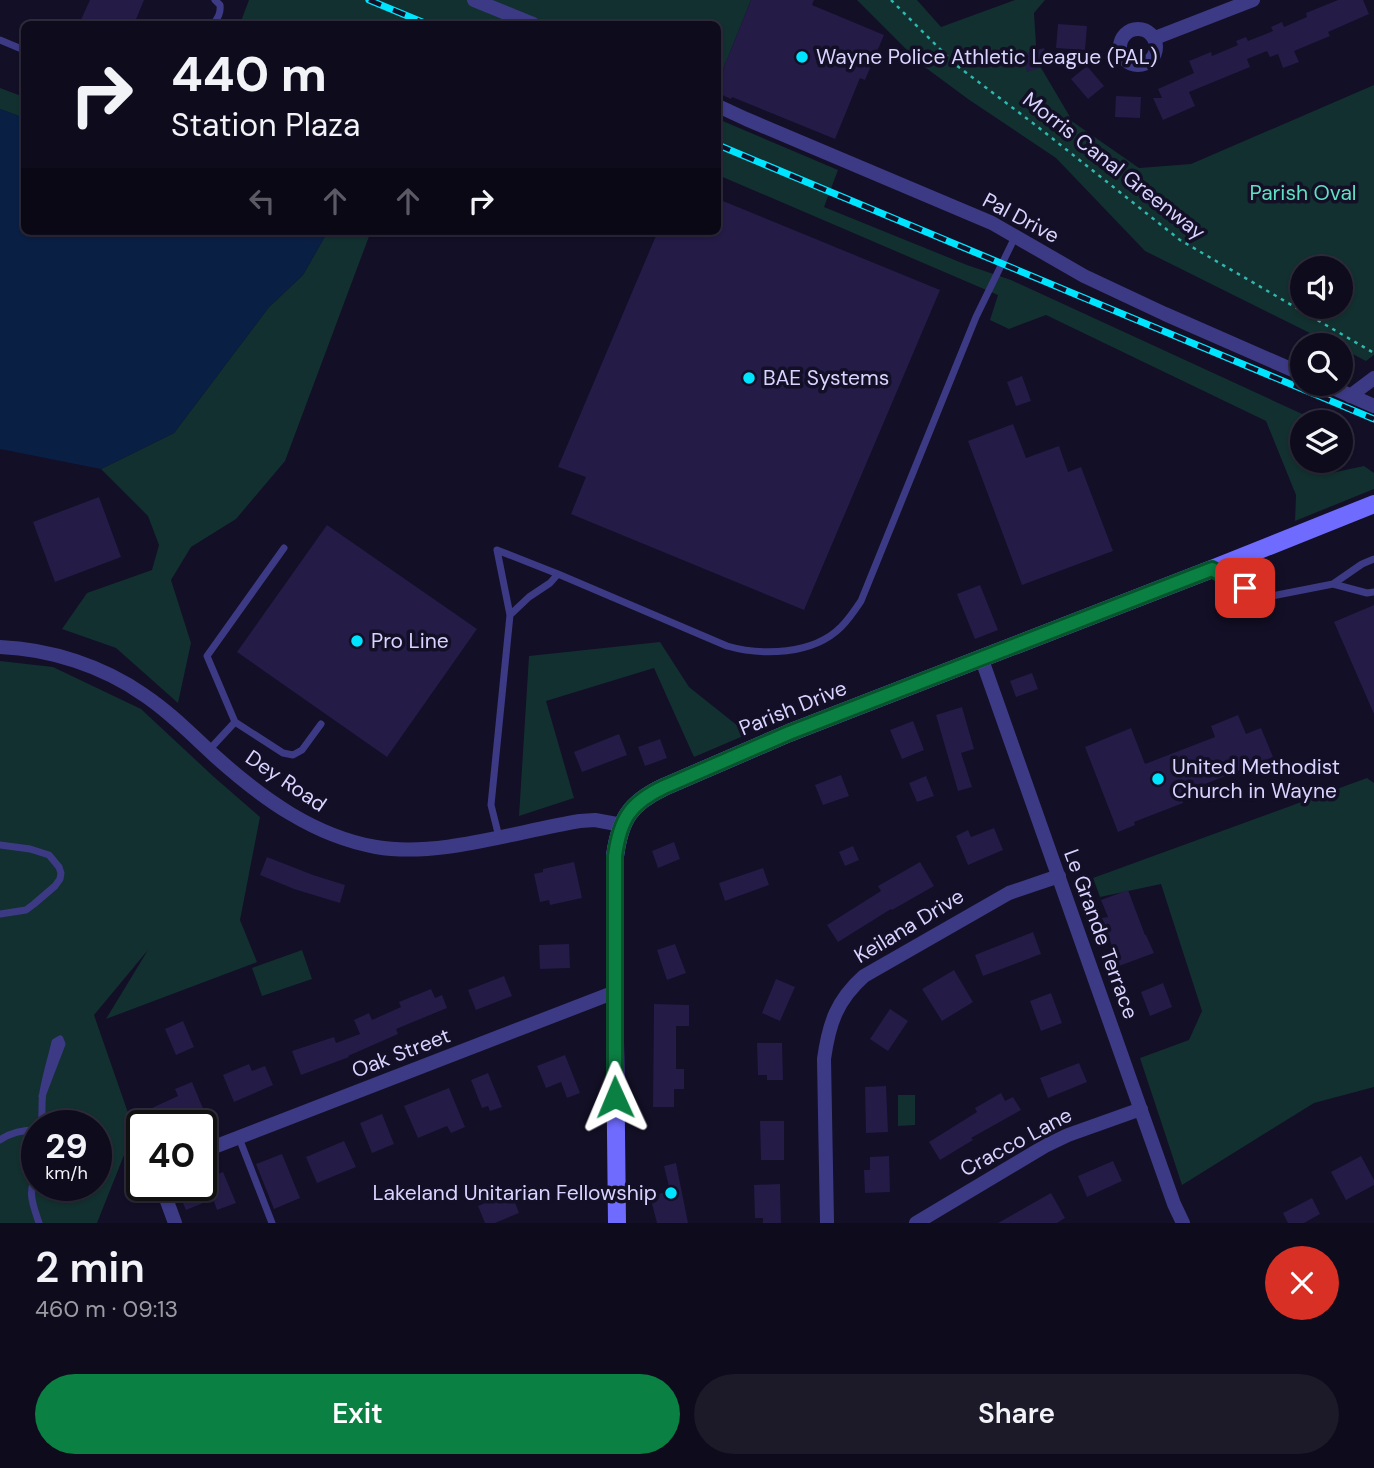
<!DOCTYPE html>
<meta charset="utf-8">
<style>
body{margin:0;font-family:"DM Sans",sans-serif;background:#1c1929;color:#f1f3f6;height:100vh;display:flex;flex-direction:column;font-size:26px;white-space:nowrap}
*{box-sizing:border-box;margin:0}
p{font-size:23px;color:#9b9ba3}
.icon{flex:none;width:38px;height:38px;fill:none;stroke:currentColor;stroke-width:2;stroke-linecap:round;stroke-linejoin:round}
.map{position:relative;height:1223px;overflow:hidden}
.sheet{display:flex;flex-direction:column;background:#0e0b1c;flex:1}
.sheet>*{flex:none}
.guide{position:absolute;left:21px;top:21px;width:700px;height:214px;border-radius:10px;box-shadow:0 2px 5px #0004,0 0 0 2px #2e2b3b;background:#0e0b1c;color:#f1f3f6;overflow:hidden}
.fabs{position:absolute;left:1290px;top:256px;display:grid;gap:14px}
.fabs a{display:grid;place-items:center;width:63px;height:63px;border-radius:50%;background:#0e0b1c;box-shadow:0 2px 5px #0004,0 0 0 2px #2e2b3b;font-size:35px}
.speed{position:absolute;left:21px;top:1110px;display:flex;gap:14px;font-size:35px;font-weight:700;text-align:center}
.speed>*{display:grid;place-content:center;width:91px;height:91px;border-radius:50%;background:#0e0b1c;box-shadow:0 2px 5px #0004,0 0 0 2px #2e2b3b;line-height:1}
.speed small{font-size:18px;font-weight:400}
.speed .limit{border:4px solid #111;border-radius:10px;background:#fff;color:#111}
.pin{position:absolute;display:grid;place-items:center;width:60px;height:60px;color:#fff;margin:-30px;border-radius:14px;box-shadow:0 4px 10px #0006}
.me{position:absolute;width:77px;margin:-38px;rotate:359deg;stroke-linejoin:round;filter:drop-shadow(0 0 5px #0008)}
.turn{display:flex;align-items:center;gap:24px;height:147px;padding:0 35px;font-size:32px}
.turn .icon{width:91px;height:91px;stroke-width:2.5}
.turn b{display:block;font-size:49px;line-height:60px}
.lanes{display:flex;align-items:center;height:66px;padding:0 35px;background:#0003;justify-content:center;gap:35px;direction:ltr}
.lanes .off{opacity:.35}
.round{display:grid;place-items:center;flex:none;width:74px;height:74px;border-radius:37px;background:#1c1929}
.headline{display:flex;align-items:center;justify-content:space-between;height:119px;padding:0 35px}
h1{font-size:42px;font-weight:600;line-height:52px}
.cta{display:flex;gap:14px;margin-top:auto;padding:14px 35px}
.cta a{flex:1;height:80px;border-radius:42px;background:#0b8043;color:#fff;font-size:28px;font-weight:600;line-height:80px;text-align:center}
.cta a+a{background:#1c1929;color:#f1f3f6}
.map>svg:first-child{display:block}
</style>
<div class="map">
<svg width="1374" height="1223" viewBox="0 0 1374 1223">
<rect width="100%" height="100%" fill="#130f26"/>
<path fill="#12302f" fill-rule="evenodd" d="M249,0H751L718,82V24H240Z
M857,0H917L941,27L1015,0H1045L1034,13L1037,61L1073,122L1139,168L1191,164L1374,85V355L1366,361L1341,348L1340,345H1334L1145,251L1056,158L968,99L922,65ZM1302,268H1340V306H1302Z
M0,88L24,97V118L0,109Z
M718,119L838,170L824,207L967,265L1011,280L1311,418V422H1302V460H1318L1319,464L1331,473L1364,466L1374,473V489L1295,521L1296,495L1266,421L1046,315L1009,329L990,320L998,295L718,175Z
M328,231H371L285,461L236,519L191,547L171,580L191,643L178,703L116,648L62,629L87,593L152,570L159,545L148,516L101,469L174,433L269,307L303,275Z
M660,642L689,687L748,734L694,757L654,668L546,701L574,798L519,816L529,656Z
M0,661L53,667L141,709L214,777L260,817L240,920L257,962L106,1019L148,950L94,1015L134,1130L97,1223H0ZM37,1125H96V1185H37Z
M1367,778L1374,783V1087L1314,1103L1182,1185L1140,1058L1189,1040L1202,1011L1161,884L1100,897L1093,878Z
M302,950L312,979L262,996L252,968Z
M898,1095H915V1125L898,1126Z"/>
<path fill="#0a1f44" d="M0,109L24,118V231H328L303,275L269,307L174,433L101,469L0,449Z"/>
<path fill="#241b47" d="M90,0H144L134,24H79Z
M751,0H814L812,5L884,35L865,80L860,78L835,139L732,97L731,99L718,93V82Z
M1338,0H1363L1369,14L1328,32L1330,36L1294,51L1299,62L1283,68L1278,54L1270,57L1267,51L1247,59L1250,67L1189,92L1195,106L1163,120L1153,98H1162L1158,89L1194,73L1189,61L1211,52L1212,56L1238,45L1236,41L1246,37L1248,41L1273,31L1271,27L1282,22L1284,27L1307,17L1306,13Z
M1058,24L1087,26L1085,50L1056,48Z
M1044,48L1049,65L1027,72L1022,54Z
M1087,66L1104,86L1088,99L1071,79Z
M1116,96L1141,97L1140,118L1115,117Z
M718,199L940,290L804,610L571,514L586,477L558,467L658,231H718Z
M1022,376L1031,401L1016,406L1007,382Z
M1013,424L1026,458L1059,446L1068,472L1081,467L1113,551L1022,585L968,441Z
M99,497L121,557L55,582L33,522Z
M327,525L477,629L387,757L237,652Z
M980,585L998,630L975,639L957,594Z
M1374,605V714L1334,622Z
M1032,673L1038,689L1016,697L1010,681Z
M962,707L974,749L961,753L972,787L958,791L936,715Z
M1238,715L1246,734L1261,728L1273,757L1180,794L1183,803L1134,822L1135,825L1118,832L1085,747L1131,728L1145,764L1215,737L1211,726Z
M913,721L924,750L902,759L890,730Z
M619,734L627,755L582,772L574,752Z
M660,739L667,758L645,766L638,747Z
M841,775L849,796L823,805L815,785Z
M926,776L934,796L917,802L909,783Z
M994,828L1003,850L968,865L956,836L968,830L971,837Z
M674,842L680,859L658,868L652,851Z
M853,846L859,860L845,866L839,852Z
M267,857L313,875L345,885L340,903L294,889L260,875Z
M574,862L582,898L550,905L549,900L540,902L534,874L543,872V869Z
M920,862L934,886L892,910L891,909L838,942L827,925L881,891L878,886Z
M763,868L769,885L725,901L719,883Z
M1128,890L1145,935H1146L1154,953L1119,966L1102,918L1108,917L1101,900Z
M1033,932L1041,954L983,976L975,955Z
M569,944L570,968L540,969L539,945Z
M675,944L686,973L667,980L657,950Z
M954,970L973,1002L942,1021L922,989Z
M504,976L512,996L476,1010L468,990Z
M776,979L795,987L780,1021L762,1013Z
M1163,983L1172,1007L1150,1016L1141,992Z
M431,989L435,998L442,995L447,1008L396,1029L398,1034L348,1056L349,1057L301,1075L292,1051L334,1037L336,1043L360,1034L354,1020L369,1013L372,1020L401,1007L399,1002Z
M1051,993L1062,1023L1041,1031L1030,1001Z
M654,1004L689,1005V1026H676V1069H684V1089H674V1107H653Z
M890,1009L908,1021L888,1051L870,1039Z
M183,1021L194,1047L176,1055L165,1029Z
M757,1043H782L783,1080H767V1075H758Z
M565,1055L580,1093L567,1098L561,1082L546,1088L537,1066Z
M1079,1063L1087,1082L1048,1098L1040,1078Z
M249,1064L252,1071L265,1066L273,1085L234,1102L223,1075Z
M488,1073L502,1107L490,1111L488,1106L482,1108L471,1080Z
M192,1082L207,1118L190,1125H147L141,1113L178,1096L175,1089Z
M886,1086L888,1132L866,1133L865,1087Z
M449,1088L465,1127L451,1133L447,1126L418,1138L404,1106Z
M1001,1093L1005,1101L1013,1097L1021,1110L971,1138L973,1140L940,1160L929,1142L977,1112L975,1108Z
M382,1114L394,1144L372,1153L360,1123Z
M760,1121H784V1160H761Z
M344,1141L356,1167L317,1183L306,1157Z
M282,1154L300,1198L274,1209L256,1164Z
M889,1156L890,1192L865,1193L864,1170H870V1157Z
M1361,1156L1374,1180V1185L1346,1200L1331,1172Z
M1113,1161L1122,1181L1087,1197L1078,1176Z
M676,1163L688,1223H657L650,1196L670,1191L664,1166Z
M223,1172L236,1203L217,1210L213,1199L186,1210L177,1190L189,1185H207L205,1179Z
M780,1184L781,1223H763V1218H755L754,1185Z
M511,1192L519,1213L495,1223H485L478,1206Z
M1051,1193L1065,1218L1057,1223H998Z
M1312,1198L1320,1214L1304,1223H1288L1283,1213Z"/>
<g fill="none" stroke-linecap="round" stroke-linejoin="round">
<path stroke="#2fb8b0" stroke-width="2.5" stroke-dasharray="3.5 5" stroke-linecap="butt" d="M891,0L956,65L1038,127L1180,240L1374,353"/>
<path stroke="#3d3a85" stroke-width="7" d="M213,24C218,18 221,13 220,5L215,0
M0,40L24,50
M284,548L207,656L235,722L283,753L293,755L302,750L321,724
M1216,571L1262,598L1333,584L1362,564L1374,559
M558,574L727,646C762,656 813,655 841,627C849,619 855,610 861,601L976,317L1015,237
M1333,584L1367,593L1374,592
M209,750L235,722
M499,837L491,805L510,615L497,550L558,574L550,583L529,597L510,615
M0,845L30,849L49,855L59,867L61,873L60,879L55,886L34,904L26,910L0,914
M41,1125C43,1114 41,1103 43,1092C46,1075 51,1059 55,1042L60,1039L62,1044L42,1096
M239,1138L272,1223
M0,1140C11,1132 23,1130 37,1130
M37,1169C28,1194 31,1199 39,1223"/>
<path stroke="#3d3a85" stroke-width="14" d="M474,0L533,24
M1120 47a18 18 0 1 1 36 0a18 18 0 1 1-36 0Z
M1155,38L1253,0
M718,106L746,119L992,223L1084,276L1165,314L1302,374
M1322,383L1374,406
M1350,396L1374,378
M0,647C50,649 103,666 144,695C171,713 193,736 216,757C263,799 314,836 376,847C439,858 517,831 580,821L595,820L622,825
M981,657L1174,1204L1183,1223
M201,1152L615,992
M161,1185L175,1223
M827,1223L824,1059C829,1023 837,1000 864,976L1009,893L1059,876
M916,1223L1045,1146L1068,1135L1141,1109"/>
<path stroke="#6f6bff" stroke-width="18" d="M617,1223L615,1042V856C620,819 630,803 664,787L789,733L1212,569L1374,504"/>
<g stroke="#00e5ff" stroke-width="7">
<path id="rail" d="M369,0L427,24
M718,145L1374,419"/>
</g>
<use href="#rail" stroke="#130f26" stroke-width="4.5" stroke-dasharray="13" stroke-linecap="butt"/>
</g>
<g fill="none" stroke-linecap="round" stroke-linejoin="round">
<g stroke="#07532c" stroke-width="18">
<path id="route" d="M615,1097V856C620,819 630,803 664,787L789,733L1212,569L1245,588"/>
</g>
<use href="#route" stroke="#0b8043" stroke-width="12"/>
</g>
<g fill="#00e5ff" stroke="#130f26" stroke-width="2.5">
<circle cx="802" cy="57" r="7"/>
<circle cx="749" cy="378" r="7"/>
<circle cx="357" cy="641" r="7"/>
<circle cx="1158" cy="779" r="7"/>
<circle cx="671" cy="1193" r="7"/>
</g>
<g text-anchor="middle" stroke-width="7" stroke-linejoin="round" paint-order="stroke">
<g font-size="21" fill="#d9d4ff" stroke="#130f26" text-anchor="start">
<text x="816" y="64">Wayne Police Athletic League (PAL)</text>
<text x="763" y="385">BAE Systems</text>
<text x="371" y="648">Pro Line</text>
<text x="1172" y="774">United Methodist<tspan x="1172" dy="24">Church in Wayne</tspan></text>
<text x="657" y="1200" text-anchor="end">Lakeland Unitarian Fellowship</text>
</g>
<g font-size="21" fill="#d9d4ff" stroke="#130f26">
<text transform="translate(1114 166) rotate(38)" y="7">Morris Canal Greenway</text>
<text transform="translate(1021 218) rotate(28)" y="7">Pal Drive</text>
<text transform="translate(793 708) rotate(-22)" y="7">Parish Drive</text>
<text transform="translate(286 781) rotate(34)" y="7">Dey Road</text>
<text transform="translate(909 926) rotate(-31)" y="7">Keilana Drive</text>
<text transform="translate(1101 934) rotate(70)" y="7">Le Grande Terrace</text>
<text transform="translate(401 1053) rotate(-21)" y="7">Oak Street</text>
<text transform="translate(1016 1142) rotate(-28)" y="7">Cracco Lane</text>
</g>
<g font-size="21" fill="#5fe0c0" stroke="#130f26">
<text x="1303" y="200">Parish Oval</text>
</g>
</g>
</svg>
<div class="fabs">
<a><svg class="icon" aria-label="sound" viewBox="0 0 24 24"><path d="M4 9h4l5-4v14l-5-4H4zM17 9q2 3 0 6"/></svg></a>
<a><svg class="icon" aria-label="search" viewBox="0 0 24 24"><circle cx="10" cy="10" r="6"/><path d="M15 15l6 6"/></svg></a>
<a><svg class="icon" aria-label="layers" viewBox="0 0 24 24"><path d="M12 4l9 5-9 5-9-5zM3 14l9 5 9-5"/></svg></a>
</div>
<div class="speed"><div>29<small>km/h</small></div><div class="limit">40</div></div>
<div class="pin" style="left:1245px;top:588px;background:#d93025"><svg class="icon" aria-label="arrive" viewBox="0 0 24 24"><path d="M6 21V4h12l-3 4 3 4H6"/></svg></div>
<svg class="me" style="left:615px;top:1097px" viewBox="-20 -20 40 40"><path d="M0-17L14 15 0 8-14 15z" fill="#0b8043" stroke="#fff" stroke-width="4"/></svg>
<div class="guide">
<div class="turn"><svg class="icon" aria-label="right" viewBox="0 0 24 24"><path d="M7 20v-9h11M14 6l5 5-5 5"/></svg><div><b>440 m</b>Station Plaza</div></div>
<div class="lanes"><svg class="icon off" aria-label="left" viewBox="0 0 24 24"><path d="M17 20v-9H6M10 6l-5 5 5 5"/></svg><svg class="icon off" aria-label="ahead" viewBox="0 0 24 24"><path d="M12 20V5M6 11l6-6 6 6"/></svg><svg class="icon off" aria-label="ahead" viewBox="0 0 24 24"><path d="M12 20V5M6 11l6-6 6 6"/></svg><svg class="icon" aria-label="right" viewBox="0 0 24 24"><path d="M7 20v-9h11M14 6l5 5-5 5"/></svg></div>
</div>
</div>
<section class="sheet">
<div class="headline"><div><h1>2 min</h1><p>460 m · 09:13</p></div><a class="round" style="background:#d93025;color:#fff"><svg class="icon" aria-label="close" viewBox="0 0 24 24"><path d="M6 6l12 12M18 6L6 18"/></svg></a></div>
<div class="cta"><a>Exit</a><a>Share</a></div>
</section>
